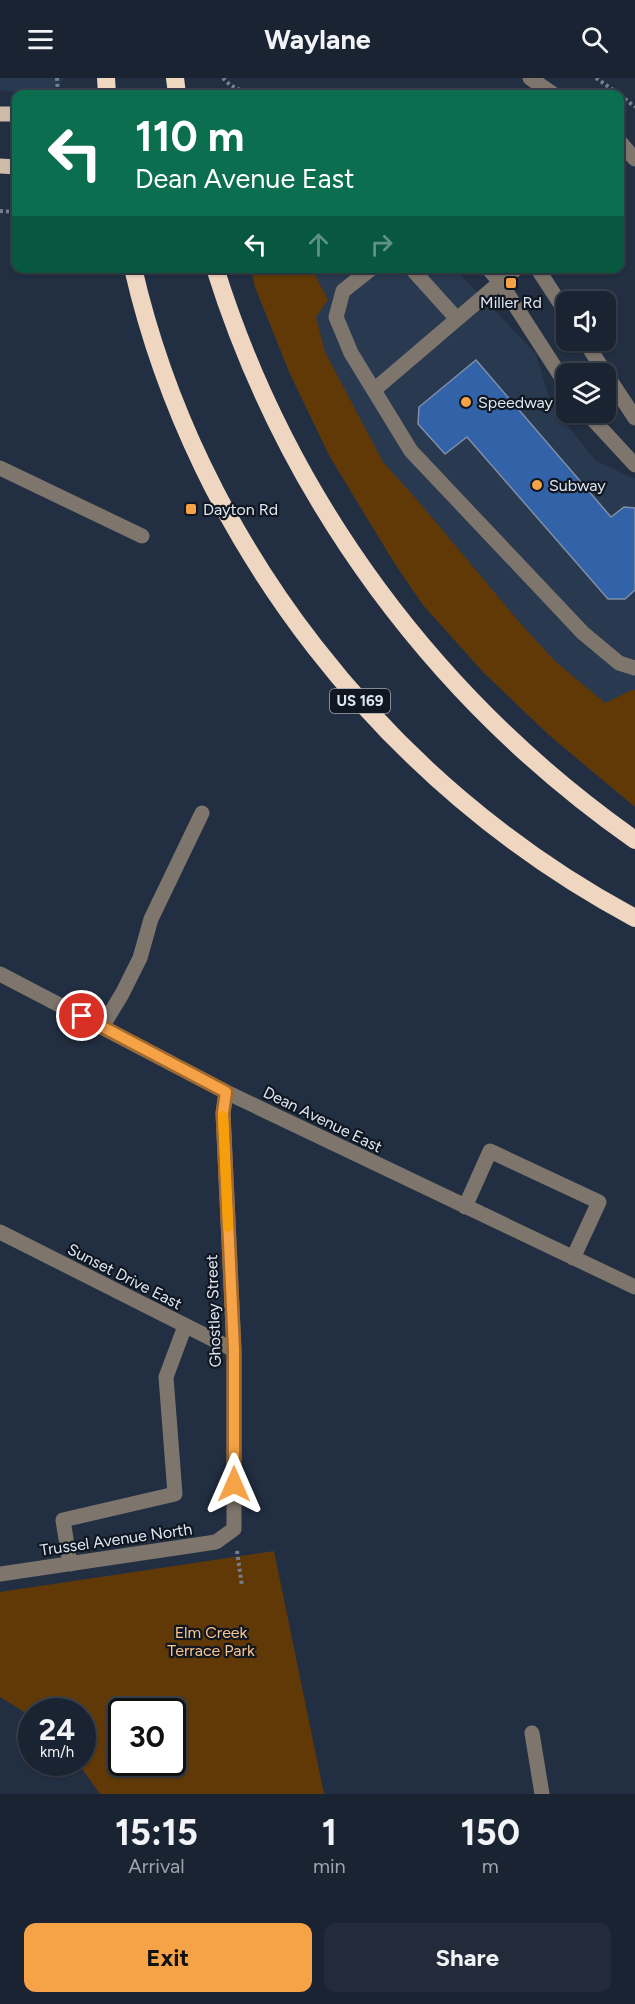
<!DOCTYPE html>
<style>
body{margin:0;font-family:Figtree,sans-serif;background:#232b3a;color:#f1f3f6;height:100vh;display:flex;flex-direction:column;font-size:22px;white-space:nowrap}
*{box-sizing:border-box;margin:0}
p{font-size:20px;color:#9fa4ac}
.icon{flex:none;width:33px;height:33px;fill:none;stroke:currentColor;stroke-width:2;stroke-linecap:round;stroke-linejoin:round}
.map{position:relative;height:1716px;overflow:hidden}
.details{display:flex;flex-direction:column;background:#1a2332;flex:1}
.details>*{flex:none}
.guide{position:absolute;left:12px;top:12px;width:612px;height:183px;border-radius:12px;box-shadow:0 2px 4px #0004,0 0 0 2px #38404d;background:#0b6e4f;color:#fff;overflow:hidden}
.tools{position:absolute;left:556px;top:213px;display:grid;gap:12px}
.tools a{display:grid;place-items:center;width:60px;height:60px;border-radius:12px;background:#1a2332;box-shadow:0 2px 4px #0004,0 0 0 2px #38404d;font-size:30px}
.speed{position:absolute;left:18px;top:1620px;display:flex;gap:12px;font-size:30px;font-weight:700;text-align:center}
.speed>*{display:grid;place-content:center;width:78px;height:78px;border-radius:50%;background:#1a2332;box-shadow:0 2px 4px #0004,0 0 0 2px #38404d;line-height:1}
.speed small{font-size:15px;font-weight:400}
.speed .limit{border:3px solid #111;border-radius:9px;background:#fff;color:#111}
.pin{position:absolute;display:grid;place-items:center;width:51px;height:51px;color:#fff;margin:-26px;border:3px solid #fff;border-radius:50%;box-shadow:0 2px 6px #0007}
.me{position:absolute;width:66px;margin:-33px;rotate:0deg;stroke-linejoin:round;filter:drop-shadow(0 0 4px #0008)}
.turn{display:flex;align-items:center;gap:21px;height:126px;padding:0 24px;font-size:27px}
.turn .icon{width:78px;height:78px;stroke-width:2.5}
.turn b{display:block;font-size:42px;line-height:51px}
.lanes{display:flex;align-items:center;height:57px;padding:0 24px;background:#0003;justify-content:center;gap:30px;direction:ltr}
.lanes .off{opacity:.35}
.eta{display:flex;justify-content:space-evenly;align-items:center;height:102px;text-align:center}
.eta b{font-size:36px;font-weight:700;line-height:42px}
.cta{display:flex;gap:12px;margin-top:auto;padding:12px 24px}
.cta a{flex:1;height:69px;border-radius:12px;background:#f6a246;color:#111;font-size:24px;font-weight:700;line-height:69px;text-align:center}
.cta a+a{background:#232b3a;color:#f1f3f6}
header{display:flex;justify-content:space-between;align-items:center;height:78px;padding:0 24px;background:#1a2332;font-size:27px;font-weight:700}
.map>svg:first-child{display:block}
</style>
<header><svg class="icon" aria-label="menu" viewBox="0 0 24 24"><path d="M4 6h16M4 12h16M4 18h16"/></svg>Waylane<svg class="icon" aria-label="search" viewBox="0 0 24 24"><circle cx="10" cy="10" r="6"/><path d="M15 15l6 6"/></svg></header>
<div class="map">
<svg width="635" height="1716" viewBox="0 0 635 1716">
<rect width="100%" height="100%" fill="#222f42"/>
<path fill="#283950" d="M0,0H65L50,13L16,14L0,12Z
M251,191H451L461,197L536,276L552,329L596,383L635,401V729L549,657L484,595L423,527L395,486L330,379L290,296L255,209Z"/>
<path fill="#613907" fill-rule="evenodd" d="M251,191H312L328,222L316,239L325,274L383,384L419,424L520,545L556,584L605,625L632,612H635V729L549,657L484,595L423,527L395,486L330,379L290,296L255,209Z
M274,1473L324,1716H100L78,1685L82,1684V1634H32L31,1638L0,1619V1514ZM122,1634H172V1684H122Z"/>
<path fill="#3263a8" stroke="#7f8fa6" stroke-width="1.5" d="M476,282L611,439L624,429L635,430V512L625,521H608L467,359L445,376L418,346L419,329Z"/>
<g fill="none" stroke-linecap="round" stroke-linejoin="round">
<path stroke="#747f90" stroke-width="4" stroke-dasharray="3 3" stroke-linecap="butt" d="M57,0L58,16
M223,0L230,7L240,12L239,16
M596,0L619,16
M620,17L635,29
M0,133L16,134
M237,1473L242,1508"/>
<path stroke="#7e756c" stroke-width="15" d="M530,0L553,16
M620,64L635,81
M372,190L343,213L336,239L351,275L411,373L583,555L619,585L635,590
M411,190L457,241
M488,190L500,204L567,308
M537,190L567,236
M584,262L606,296
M606,296L635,340
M374,312L517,190
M586,334L635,387
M0,390L142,458
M0,896L226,1014L635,1209
M102,949L122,916L140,880L151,841L202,735
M465,1129L490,1073L599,1124L573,1180
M0,1154L234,1272
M70,1486L63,1442L175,1416L166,1299L185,1248
M0,1496L216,1464L234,1451V1272L223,1035L226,1014
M532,1655L542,1716"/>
<path stroke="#cebba8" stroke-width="15" d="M0,36H16
M0,88L16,89"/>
<path stroke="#eed6c0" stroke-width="18" d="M106,0L107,16
M175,0L177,16
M133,190C196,465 387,708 635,840
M215,190C288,423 436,622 635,762"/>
</g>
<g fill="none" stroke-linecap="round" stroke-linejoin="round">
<g stroke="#a0692e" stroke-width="15">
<path id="route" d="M82,938L226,1014L223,1035L234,1272V1406"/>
</g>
<use href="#route" stroke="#f6a246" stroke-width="10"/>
<path stroke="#f59e0b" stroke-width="10" d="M223,1038L228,1149"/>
</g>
<g fill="#f6a246" stroke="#111720" stroke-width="2">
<rect x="505" y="199" width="12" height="12" rx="3"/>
<circle cx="466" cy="324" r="6"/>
<circle cx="537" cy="407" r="6"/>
<rect x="185" y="425" width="12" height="12" rx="3"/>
</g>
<g text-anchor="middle" stroke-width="4.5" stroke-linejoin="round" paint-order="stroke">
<rect fill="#111720" stroke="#a1a9b4" stroke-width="1.5" x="330" y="611" width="60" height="24" rx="4.5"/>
<g font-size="15" font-weight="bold" fill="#dfe7f4">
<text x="360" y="628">US 169</text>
</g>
<g font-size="16" fill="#dfe7f4" stroke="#111720" text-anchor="start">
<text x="511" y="230" text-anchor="middle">Miller Rd</text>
<text x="478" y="330">Speedway</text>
<text x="549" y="413">Subway</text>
<text x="203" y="437">Dayton Rd</text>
</g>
<g font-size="16" fill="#dfe7f4" stroke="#111720">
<text transform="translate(323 1041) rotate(26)" y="6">Dean Avenue East</text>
<text transform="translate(125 1198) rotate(27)" y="6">Sunset Drive East</text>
<text transform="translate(213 1233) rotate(-92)" y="6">Ghostley Street</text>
<text transform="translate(116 1461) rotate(-8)" y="6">Trussel Avenue North</text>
</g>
<g font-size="16" fill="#fac490" stroke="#111720">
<text x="211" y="1560">Elm Creek<tspan x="211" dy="18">Terrace Park</tspan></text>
</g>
</g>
</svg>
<div class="tools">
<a><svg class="icon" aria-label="sound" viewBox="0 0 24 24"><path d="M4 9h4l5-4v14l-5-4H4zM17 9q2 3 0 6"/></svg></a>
<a><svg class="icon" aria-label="layers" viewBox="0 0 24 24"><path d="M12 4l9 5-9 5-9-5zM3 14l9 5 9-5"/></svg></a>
</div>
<div class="speed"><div>24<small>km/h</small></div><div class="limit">30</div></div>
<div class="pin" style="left:82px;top:938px;background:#d93025"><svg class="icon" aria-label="arrive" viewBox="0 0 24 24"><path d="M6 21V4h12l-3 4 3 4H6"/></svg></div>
<svg class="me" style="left:234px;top:1406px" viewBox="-20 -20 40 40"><path d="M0-17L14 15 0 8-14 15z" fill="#f6a246" stroke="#fff" stroke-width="4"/></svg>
<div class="guide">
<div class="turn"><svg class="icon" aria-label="left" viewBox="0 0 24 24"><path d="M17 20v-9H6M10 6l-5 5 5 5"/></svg><div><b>110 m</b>Dean Avenue East</div></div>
<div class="lanes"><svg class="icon" aria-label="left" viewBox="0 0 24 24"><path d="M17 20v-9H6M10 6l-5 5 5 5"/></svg><svg class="icon off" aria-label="ahead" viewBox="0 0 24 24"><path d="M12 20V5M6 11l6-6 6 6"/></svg><svg class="icon off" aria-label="right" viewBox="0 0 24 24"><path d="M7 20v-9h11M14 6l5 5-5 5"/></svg></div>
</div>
</div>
<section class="details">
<div class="eta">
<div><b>15:15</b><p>Arrival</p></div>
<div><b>1</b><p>min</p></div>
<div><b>150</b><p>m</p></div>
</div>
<div class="cta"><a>Exit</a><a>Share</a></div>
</section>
